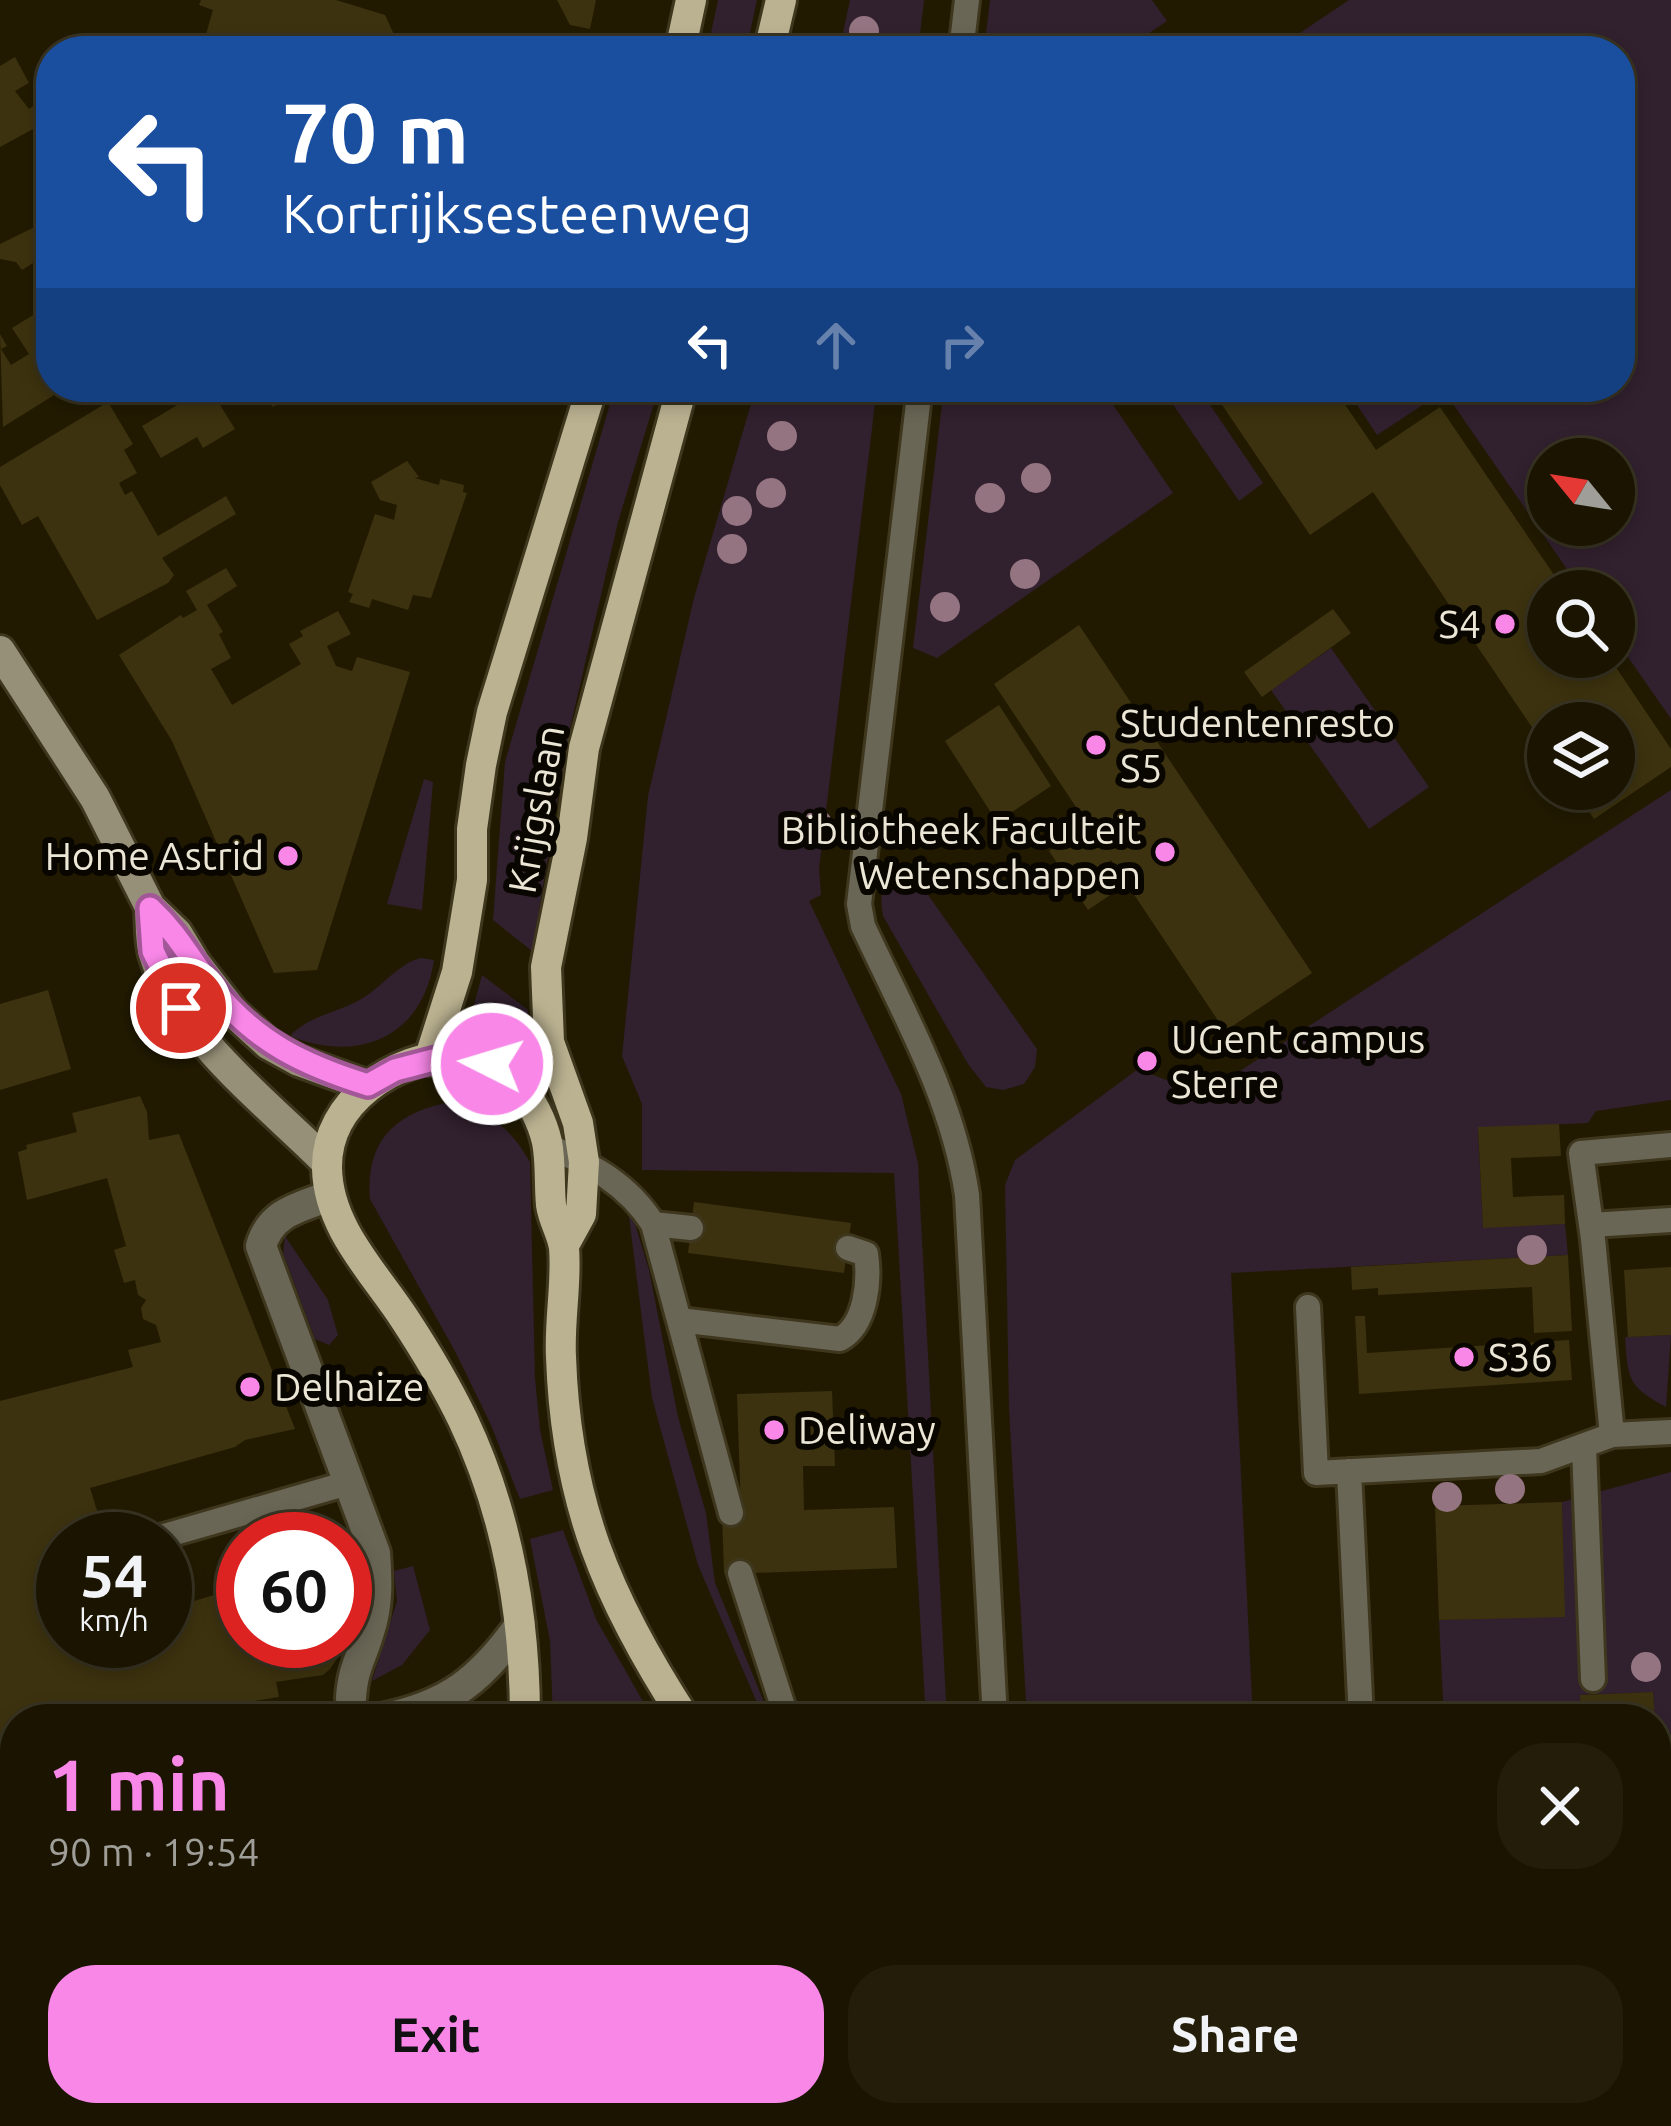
<!DOCTYPE html>
<meta charset="utf-8">
<style>
body{margin:0;font-family:Ubuntu,sans-serif;background:#231d0a;color:#f1f3f6;height:100vh;display:flex;flex-direction:column;font-size:45px;white-space:nowrap}
*{box-sizing:border-box;margin:0}
p{font-size:39px;color:#9f9e99}
.icon{flex:none;width:66px;height:66px;fill:none;stroke:currentColor;stroke-width:2;stroke-linecap:round;stroke-linejoin:round}
.map{position:relative;flex:1;overflow:hidden}
.sheet{position:absolute;left:0px;top:1704px;width:1671px;height:423px;display:flex;flex-direction:column;background:#1a1400;border-radius:48px 48px 0 0;box-shadow:0 6px 18px #0003,0 0 0 3px #383322}
.sheet>*{flex:none}
.top-card{position:absolute;left:36px;top:36px;width:1599px;height:366px;border-radius:48px;box-shadow:0 6px 18px #0003,0 0 0 3px #383322;background:#1a4fa0;color:#fff;overflow:hidden}
.needle{width:78px;rotate:300deg}
.controls{position:absolute;left:1527px;top:438px;display:grid;gap:24px}
.controls a{display:grid;place-items:center;width:108px;height:108px;border-radius:50%;background:#1a1400;box-shadow:0 6px 18px #0003,0 0 0 3px #383322;font-size:60px}
.speed{position:absolute;left:36px;top:1512px;display:flex;gap:24px;font-size:60px;font-weight:700;text-align:center}
.speed>*{display:grid;place-content:center;width:156px;height:156px;border-radius:50%;background:#1a1400;box-shadow:0 6px 18px #0003,0 0 0 3px #383322;line-height:1}
.speed small{font-size:30px;font-weight:400}
.speed .limit{border:18px solid #d22;background:#fff;color:#111}
.pin{position:absolute;display:grid;place-items:center;width:102px;height:102px;color:#fff;margin:-51px;border:6px solid #fff;border-radius:50%;box-shadow:0 3px 12px #0007}
.me{position:absolute;width:132px;margin:-66px;rotate:275deg;stroke-linejoin:round;filter:drop-shadow(0 0 9px #0008)}
.turn{display:flex;align-items:center;gap:42px;height:252px;padding:0 48px;font-size:54px}
.turn .icon{width:156px;height:156px;stroke-width:2.5}
.turn b{display:block;font-size:84px;line-height:102px}
.lanes{display:flex;align-items:center;height:114px;padding:0 48px;background:#0003;justify-content:center;gap:60px;direction:ltr}
.lanes .off{opacity:.35}
.round{display:grid;place-items:center;flex:none;width:126px;height:126px;border-radius:48px;background:#231d0a}
.head{display:flex;align-items:center;justify-content:space-between;height:204px;padding:0 48px}
h1{font-size:72px;font-weight:700;line-height:90px;color:#f987e8}
.cta{display:flex;gap:24px;margin-top:auto;padding:24px 48px}
.cta a{flex:1;height:138px;border-radius:48px;background:#f987e8;color:#111;font-size:48px;font-weight:700;line-height:138px;text-align:center}
.cta a+a{background:#231d0a;color:#f1f3f6}
.map>svg:first-child{display:block}
</style>
<div class="map">
<svg width="1671" height="2126" viewBox="0 0 1671 2126">
<rect width="100%" height="100%" fill="#221a00"/>
<path fill="#31202e" fill-rule="evenodd" d="M718,0H757L746,51H707Z
M850,0H924L918,51H839Z
M990,0H1152L1167,21L1123,51H984Z
M1349,0H1671V719L1614,637V591H1582L1444,391L1377,435L1345,387H1620V51H1291L1285,43ZM1614,459V525H1548V459Z
M615,387H659L618,522L570,728L532,951L493,920L505,762Z
M756,387H877L819,869L821,895L809,901L901,1094L918,1163L947,1719H926L894,1173L642,1170V1104L622,1056L648,796L694,598Z
M944,387H1101L1173,493L937,658L913,648Z
M1161,387H1198L1263,483L1239,501Z
M1331,648L1429,787L1369,829L1271,690Z
M424,779L433,782L422,910L387,904Z
M1671,790V1100L1596,1111L1588,1123L1478,1128L1483,1227L1565,1224L1568,1255L1231,1273L1253,1719H1027L1009,1409L1005,1185L1015,1160L1138,1069L1169,1081L1220,1084Z
M900,869L914,875L1037,1049L1035,1067L1024,1084L1003,1090L986,1087L968,1064L883,916C880,894 879,880 900,869Z
M422,958L434,960C423,1036 360,1064 290,1036C310,1014 341,1013 366,996C384,984 402,961 422,958Z
M482,975L528,1010L531,1042L540,1068L537,1074L512,1049L467,1031Z
M452,1102C490,1112 510,1127 530,1162L535,1378L540,1430L553,1490L520,1499L491,1425L456,1353L370,1199C365,1140 397,1111 452,1102Z
M629,1217H633L649,1270L678,1417L706,1513L715,1583L771,1719H766L758,1705L698,1565L652,1398Z
M285,1236L328,1300L338,1335L329,1345L315,1339L283,1253Z
M1671,1335L1666,1407C1628,1386 1628,1380 1625,1337Z
M1671,1472V1738L1656,1747L1653,1692L1581,1695V1719H1444L1439,1620L1564,1616L1562,1502Z
M563,1530L596,1619L653,1719H553L550,1641L530,1539Z
M413,1566L430,1630L402,1665L372,1681L397,1601L394,1571Z"/>
<path fill="#3c320f" d="M201,0H336L385,15L397,41L394,51H201L213,10L199,5Z
M557,0H596L590,29L570,25Z
M15,57L29,83L15,91L29,109L36,104L46,122L0,147V66Z
M51,219V252L22,270L16,262L0,259V244Z
M51,304V387H67L3,427L0,334L7,346L1,349L11,365L29,354L12,328Z
M168,387H209L235,429L203,448L197,437L161,458L142,426L179,404Z
M261,387H308L273,407Z
M1210,387H1333L1376,450L1440,407L1565,591H1548V657H1609L1671,749V767L1594,819L1574,789H1614V723H1548V751L1373,492L1310,535Z
M108,402L133,444L124,450L137,473L119,483L125,495L132,491L158,536L226,496L236,514L162,558L174,575L168,583L97,620L38,516L22,525L0,485V467Z
M407,461L419,477L415,478L439,485L440,479L464,485L463,492L467,493L431,598L413,595L408,610L372,599L369,608L349,602L353,594L348,592L375,514L394,520L397,505L380,500L371,482Z
M226,568L237,586L207,605L223,632L219,634L231,658L211,669L232,705L301,664L289,644L303,636L300,631L338,611L351,634L327,646L336,666L352,671L357,657L410,672L317,970L274,973L172,741L119,655L181,615L183,618L197,610L186,591Z
M1333,609L1351,633L1262,697L1244,672Z
M1079,625L1312,973L1225,1031L1111,860L1098,869L1113,893L1088,910L1049,851L1088,825L994,684Z
M999,705L1051,786L997,822L945,741Z
M48,990L71,1069L0,1090V1004Z
M140,1096L147,1112L149,1140L179,1134L295,1429L245,1440L235,1447L90,1488L106,1539H63V1641H165V1610L243,1586V1641H345L346,1559L355,1595L353,1626L345,1647L330,1669L323,1675L276,1682L279,1697L142,1719H15V1739L0,1742V1401L133,1367L128,1350L161,1342L156,1325L143,1319L141,1308L146,1300L138,1295L135,1280L124,1283L114,1250L126,1246L107,1178L27,1200L18,1152L27,1149L26,1145L77,1132L72,1113Z
M1559,1124L1561,1156L1511,1158L1513,1197L1564,1195L1565,1224L1483,1228L1478,1127Z
M694,1202L851,1223L844,1273L688,1253Z
M1568,1255L1572,1331L1534,1333L1532,1287L1378,1295V1288L1352,1290L1351,1267Z
M1671,1267V1335L1628,1337L1624,1270Z
M1355,1316H1365L1367,1353L1569,1340L1572,1380L1359,1394Z
M832,1391L835,1466H803L804,1510L894,1507L897,1568L724,1574L722,1513L741,1512L737,1394Z
M1562,1502L1565,1617L1439,1620L1435,1506Z
M1653,1692L1655,1719H1581L1580,1695Z
M15,1865V1937L6,1938L15,1998L7,2000L4,1984H0V1867Z
M1671,1931V2033H1656V1932Z
M139,2112H185L189,2126H126L124,2117Z
M248,2112H417L418,2113L376,2126H252Z
M669,2112H730L732,2117L777,2112L787,2126H642V2121Z
M1349,2112H1482L1468,2126H1340Z"/>
<g fill="none" stroke-linecap="round" stroke-linejoin="round">
<g stroke="#3e371e" stroke-width="30">
<path id="service" d="M961,51L967,0
M920,387L859,904L863,926C904,1014 953,1099 967,1195L995,1719
M548,1146C590,1164 628,1184 653,1224L731,1513
M653,1224L691,1228
M1591,1225L1671,1220
M1308,1307L1316,1473L1541,1461L1612,1435L1671,1432
M679,1320L840,1339C866,1325 870,1281 866,1254L848,1248
M1612,1435L1593,1239L1581,1153L1671,1145
M1584,1447L1593,1679
M1349,1471L1361,1719
M154,1539L348,1483
M740,1573L787,1719
M1064,2112L1073,2126"/>
</g>
<g stroke="#3e371e" stroke-width="36">
<path id="minor" d="M329,1196C298,1208 271,1212 261,1246L375,1553C377,1580 378,1606 369,1632C361,1660 353,1667 351,1698"/>
</g>
<g stroke="#3e371e" stroke-width="36">
<path id="tertiary" d="M381,1719C448,1706 481,1680 520,1625
M0,1808L15,1806"/>
</g>
<g stroke="#3e371e" stroke-width="36">
<path id="secondary" d="M0,651L95,798L150,907L177,933L195,963L233,1012L268,1044L299,1061L368,1086
M150,907C151,923 150,940 154,954C178,1037 269,1104 327,1163"/>
</g>
<g stroke="#3e371e" stroke-width="36">
<path id="primary" d="M680,51L691,0
M769,51L781,0
M429,1060L457,972L472,880V829L481,765L492,712L592,387
M564,1245L581,1214L584,1162L578,1123L549,1042L546,967L572,838L584,748L682,387
M525,1719C525,1617 507,1513 463,1420C446,1385 425,1350 404,1318C373,1271 328,1227 327,1168C326,1101 395,1057 457,1054C503,1052 538,1102 547,1142C551,1162 549,1184 551,1205C553,1220 562,1233 564,1248C567,1283 559,1321 561,1357C566,1502 607,1599 685,1719
M527,2112L528,2126
M580,2126V2112"/>
</g>
<g stroke="#3e371e" stroke-width="39">
<path id="trunk" d="M845,2112L854,2126
M917,2112L926,2126"/>
</g>
<use href="#service" stroke="#6a6656" stroke-width="24"/>
<use href="#minor" stroke="#6a6656" stroke-width="30"/>
<use href="#tertiary" stroke="#6a6656" stroke-width="30"/>
<use href="#secondary" stroke="#979078" stroke-width="30"/>
<use href="#primary" stroke="#bbb291" stroke-width="30"/>
<use href="#trunk" stroke="#cbc19d" stroke-width="33"/>
</g>
<g fill="#947480">
<circle cx="864" cy="31" r="15"/>
<circle cx="782" cy="436" r="15"/>
<circle cx="1036" cy="478" r="15"/>
<circle cx="771" cy="493" r="15"/>
<circle cx="990" cy="498" r="15"/>
<circle cx="737" cy="511" r="15"/>
<circle cx="732" cy="549" r="15"/>
<circle cx="1025" cy="574" r="15"/>
<circle cx="945" cy="607" r="15"/>
<circle cx="817" cy="824" r="15"/>
<circle cx="1532" cy="1250" r="15"/>
<circle cx="1510" cy="1489" r="15"/>
<circle cx="1447" cy="1497" r="15"/>
<circle cx="1646" cy="1667" r="15"/>
</g>
<g fill="none" stroke-linecap="round" stroke-linejoin="round">
<g stroke="#a25897" stroke-width="30">
<path id="route" d="M181,1008L153,951L150,908C179,935 189,958 213,988C255,1042 304,1065 368,1085L395,1070L460,1053L492,1064"/>
</g>
<use href="#route" stroke="#f987e8" stroke-width="21"/>
</g>
<g fill="#f987e8" stroke="#090600" stroke-width="4.5">
<circle cx="1505" cy="624" r="12"/>
<circle cx="1096" cy="745" r="12"/>
<circle cx="1165" cy="852" r="12"/>
<circle cx="288" cy="856" r="12"/>
<circle cx="1147" cy="1061" r="12"/>
<circle cx="1464" cy="1357" r="12"/>
<circle cx="250" cy="1387" r="12"/>
<circle cx="774" cy="1430" r="12"/>
</g>
<g text-anchor="middle" stroke-width="12" stroke-linejoin="round" paint-order="stroke">
<g font-size="39" fill="#ebe6d5" stroke="#090600" text-anchor="start">
<text x="1481" y="638" text-anchor="end">S4</text>
<text x="1120" y="737">Studentenresto<tspan x="1120" dy="45">S5</tspan></text>
<text x="1141" y="844" text-anchor="end">Bibliotheek Faculteit<tspan x="1141" dy="45">Wetenschappen</tspan></text>
<text x="264" y="870" text-anchor="end">Home Astrid</text>
<text x="1171" y="1053">UGent campus<tspan x="1171" dy="45">Sterre</tspan></text>
<text x="1488" y="1371">S36</text>
<text x="274" y="1401">Delhaize</text>
<text x="798" y="1444">Deliway</text>
</g>
<g font-size="39" fill="#ebe6d5" stroke="#090600">
<text transform="translate(536 809) rotate(-80)" y="14">Krijgslaan</text>
</g>
</g>
</svg>
<div class="controls">
<a><svg class="needle" viewBox="-14 -14 28 28"><path d="M0-13l5 13h-10z" fill="#e53935"/><path d="M0 13l5-13h-10z" fill="#9f9e99"/></svg></a>
<a><svg class="icon" aria-label="search" viewBox="0 0 24 24"><circle cx="10" cy="10" r="6"/><path d="M15 15l6 6"/></svg></a>
<a><svg class="icon" aria-label="layers" viewBox="0 0 24 24"><path d="M12 4l9 5-9 5-9-5zM3 14l9 5 9-5"/></svg></a>
</div>
<div class="speed"><div>54<small>km/h</small></div><div class="limit">60</div></div>
<div class="pin" style="left:181px;top:1008px;background:#d93025"><svg class="icon" aria-label="arrive" viewBox="0 0 24 24"><path d="M6 21V4h12l-3 4 3 4H6"/></svg></div>
<svg class="me" style="left:492px;top:1064px" viewBox="-20 -20 40 40"><circle r="17" fill="#f987e8" stroke="#fff" stroke-width="3"/><path d="M0-11L8 9 0 5-8 9z" fill="#fff"/></svg>
<div class="top-card">
<div class="turn"><svg class="icon" aria-label="left" viewBox="0 0 24 24"><path d="M17 20v-9H6M10 6l-5 5 5 5"/></svg><div><b>70 m</b>Kortrijksesteenweg</div></div>
<div class="lanes"><svg class="icon" aria-label="left" viewBox="0 0 24 24"><path d="M17 20v-9H6M10 6l-5 5 5 5"/></svg><svg class="icon off" aria-label="ahead" viewBox="0 0 24 24"><path d="M12 20V5M6 11l6-6 6 6"/></svg><svg class="icon off" aria-label="right" viewBox="0 0 24 24"><path d="M7 20v-9h11M14 6l5 5-5 5"/></svg></div>
</div>
<section class="sheet">
<div class="head"><div><h1>1 min</h1><p>90 m · 19:54</p></div><a class="round"><svg class="icon" aria-label="close" viewBox="0 0 24 24"><path d="M6 6l12 12M18 6L6 18"/></svg></a></div>
<div class="cta"><a>Exit</a><a>Share</a></div>
</section>
</div>
